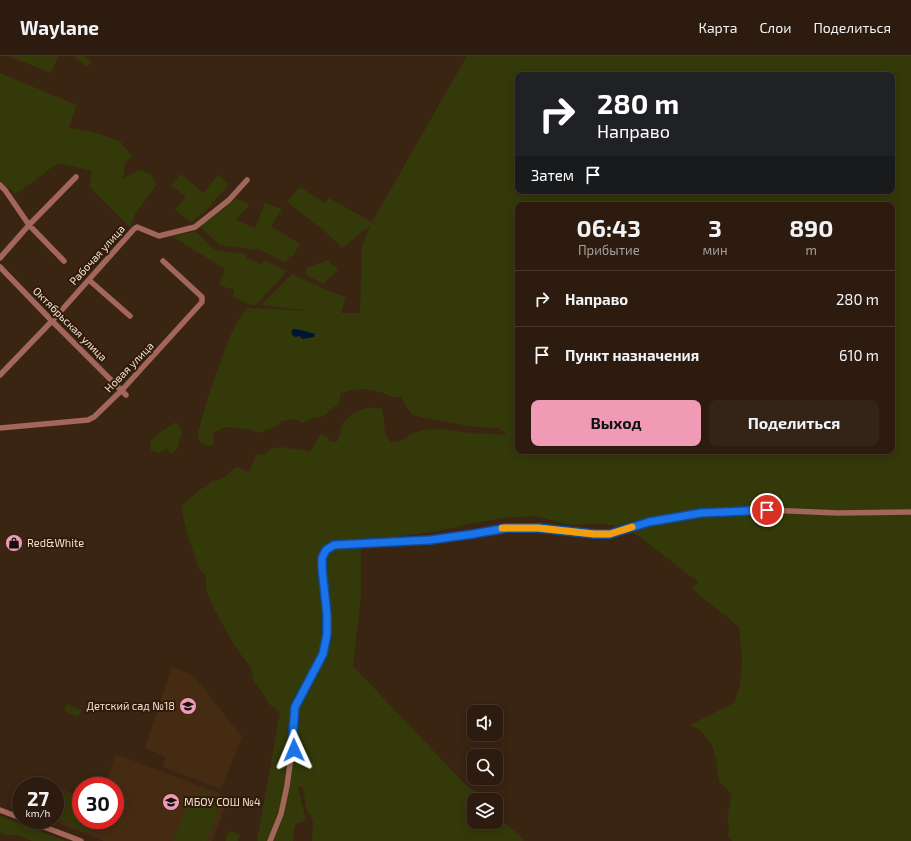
<!DOCTYPE html>
<html lang="ru">
<meta charset="utf-8">
<style>
body{margin:0;font-family:"Exo 2",sans-serif;background:#342417;color:#f1f3f6;height:100vh;display:flex;flex-direction:column;font-size:15px;white-space:nowrap}
*{box-sizing:border-box;margin:0}
p{font-size:13px;color:#a6a19e}
.icon{flex:none;width:22px;height:22px;fill:none;stroke:currentColor;stroke-width:2;stroke-linecap:round;stroke-linejoin:round}
.map{position:relative;flex:1;overflow:hidden}
.details{position:absolute;left:515px;top:146px;width:380px;height:252px;display:flex;flex-direction:column;background:#2c1b0e;border-radius:8px;box-shadow:0 2px 10px #0003,0 0 0 1px #48392e}
.details>*{flex:none}
.hud{position:absolute;left:515px;top:16px;width:380px;height:122px;border-radius:8px;box-shadow:0 2px 10px #0003,0 0 0 1px #48392e;background:#202124;color:#fff;overflow:hidden}
.controls{position:absolute;left:467px;top:649px;display:grid;gap:8px}
.controls a{display:grid;place-items:center;width:36px;height:36px;border-radius:8px;background:#2c1b0e;box-shadow:0 2px 10px #0003,0 0 0 1px #48392e;font-size:20px}
.speed{position:absolute;left:12px;top:721px;display:flex;gap:8px;font-size:20px;font-weight:700;text-align:center}
.speed>*{display:grid;place-content:center;width:52px;height:52px;border-radius:50%;background:#2c1b0e;box-shadow:0 2px 10px #0003,0 0 0 1px #48392e;line-height:1}
.speed small{font-size:10px;font-weight:400}
.speed .limit{border:6px solid #d22;background:#fff;color:#111}
.pin{position:absolute;display:grid;place-items:center;width:34px;height:34px;color:#fff;margin:-17px;border:2px solid #fff;border-radius:50%;box-shadow:0 1px 4px #0007}
.me{position:absolute;width:44px;margin:-22px;rotate:359deg;stroke-linejoin:round;filter:drop-shadow(0 0 3px #0008)}
.turn{display:flex;align-items:center;gap:14px;height:84px;padding:0 16px;font-size:18px}
.turn .icon{width:52px;height:52px;stroke-width:2.5}
.turn b{display:block;font-size:28px;line-height:34px}
.then{display:flex;align-items:center;height:38px;padding:0 16px;background:#0003;gap:8px;font-size:15px}
.eta{display:flex;justify-content:space-evenly;align-items:center;height:68px;text-align:center}
.eta b{font-size:24px;font-weight:700;line-height:28px}
.cta{display:flex;gap:8px;margin-top:auto;padding:8px 16px}
.cta a{flex:1;height:46px;border-radius:8px;background:#f09ab5;color:#111;font-size:16px;font-weight:700;line-height:46px;text-align:center}
.cta a+a{background:#342417;color:#f1f3f6}
ul{padding:0;list-style:none}
li{display:flex;align-items:center;gap:12px;height:56px;padding:0 16px;border-top:1px solid #48392e}
li div{flex:1}
li b{display:block;font-size:15px}
li em{font-style:normal}
header{display:flex;align-items:center;gap:24px;box-sizing:border-box;height:56px;padding:0 20px;background:#2c1b0e;border-bottom:1px solid #48392e}
header strong{font-size:19px}
nav{display:flex;gap:22px;margin-inline-start:auto;font-size:14px}
.map>svg:first-child{display:block}
</style>
<header>
<strong>Waylane</strong>
<nav><a>Карта</a><a>Слои</a><a>Поделиться</a></nav>
</header>
<div class="map">
<svg width="911" height="785" viewBox="0 0 911 785">
<rect width="100%" height="100%" fill="#3a2412"/>
<path fill="#462b13" d="M172,611L193,619L242,681L221,733L163,711L166,701L145,692Z
M116,698L229,741L212,785H104L50,764H55V751L62,733L81,741V764H115V730H104Z"/>
<path fill="#34390a" fill-rule="evenodd" d="M8,0H58L51,17Z
M74,0H85L92,6L87,11Z
M467,0H911V785H732L728,780L729,770L727,761L732,739L719,725L716,703L712,689L700,674L690,669L734,647L740,630L742,604L739,571L692,533L698,526L628,472L603,468L569,469L535,460L504,462L469,468L438,475L387,482H361V539L353,610L466,729L483,741L485,744H474V766H496V759L523,783V785H312L313,765L311,760L307,755L303,731L300,730L298,733L305,760V765L297,767C293,773 294,778 293,785H257L280,656L271,650L254,625L251,612L239,596L227,577L210,545L206,532V520L199,513L187,477L181,452L184,447L201,433L206,431L212,425C222,424 228,419 235,412H241L246,416L250,415C251,409 255,405 255,399L265,398L272,392L281,391L310,395L321,378L328,381L330,386H337L343,366L357,355L370,351L376,353L382,352L384,363L385,378L391,386L401,385L410,378L422,374L440,373L472,377L507,379L499,372L474,371L426,362L412,359L406,350L401,341C392,343 383,336 373,334C363,332 351,334 341,337L339,347L324,360L313,362L302,367L295,363L282,365L273,372L257,377L249,373L224,371L214,377L213,389C204,391 198,387 198,377C204,352 212,328 221,304C228,285 234,267 247,252L311,255L261,249L292,218L324,233L346,241L341,257H360L362,189L370,170L342,192L322,173L287,146L300,131L325,147L329,142L372,166ZM518,19H892V135H518ZM518,149H892V395H518Z
M0,17L77,49L69,72L93,76L120,85L132,100L125,107L123,123L138,114L151,118L157,129L136,156L130,171L89,130L92,115L58,107L16,138L0,125Z
M181,118L203,137L218,119L229,128L205,156L191,166L175,154L186,141L171,129Z
M236,142L249,148V149L236,164L255,172L265,147L282,153L271,170L300,188L293,200L289,201L286,207L257,192L256,194L220,189L200,171L218,156H220Z
M195,175L215,194L246,198V202L261,208L264,204L287,215L256,249H251L233,241L234,234L219,229L225,213L173,181Z
M328,204L331,208L339,213L323,228L305,218L306,212Z
M176,366L182,375L177,394L170,398L167,392L159,397L151,395L150,386L157,378Z
M67,648L82,654L78,661L64,655Z
M202,737C230,740 213,770 207,785H173L189,744L198,738Z
M64,738L76,743L75,744L81,746V758L71,754L67,767L55,762Z
M72,757L81,760V764L78,773L68,769Z
M0,760L66,785H32L17,779H6L0,776Z
M83,764L94,765L90,777L79,774Z
M230,775L240,779L238,785H226V780Z"/>
<path fill="#001535" d="M293,273C297,273 310,276 315,278L314,281L303,283L299,280L296,281L293,280L291,276Z"/>
<g fill="none" stroke-linecap="round" stroke-linejoin="round">
<path stroke="#a2665b" stroke-width="5.5" d="M0,129L5,134L29,169L64,205
M0,202L29,169L76,121
M0,211L52,265L126,339
M89,224L130,260
M0,319L52,265L134,173L137,171L159,180L195,171L229,144L247,124
M0,372L88,364L94,361L122,334L202,246V241L163,205
M0,754L21,762
M26,764L81,785
M270,785L281,758L287,730L290,708L294,693L293,675L295,651L323,598L327,577V559L322,512V503L326,493L334,489L430,484L473,478L507,471L538,472L594,478H610L649,466L701,457L767,454L838,457L911,456"/>
</g>
<g fill="none" stroke-linecap="round" stroke-linejoin="round">
<g stroke="#114b97" stroke-width="10">
<path id="route" d="M294,694L293,675L295,651L323,598L327,578V559L322,512V502L326,494L334,489L430,484L473,478L507,472H538L594,478H610L649,466L701,457L767,454"/>
</g>
<use href="#route" stroke="#1a73e8" stroke-width="7"/>
<path stroke="#f59e0b" stroke-width="7" d="M502,472H538L594,478H610L632,471"/>
</g>
<defs>
<g id="shop-disc" transform="scale(0.9)"><circle r="9.5" fill="#f09ab5" stroke="#301b08"/><path d="M-5-2.5h2.3a2.7 3.5 0 0 1 5.4 0H5L5.5 6h-11ZM-1.5-2.5h3a1.5 2.3 0 0 0-3 0Z" fill="#111"/></g>
<g id="school-disc" transform="scale(0.9)"><circle r="9.5" fill="#f09ab5" stroke="#301b08"/><path d="M0-5L7-2L0 1L-7-2ZM-4 1L0 2.5L4 1V4Q0 6-4 4Z" fill="#111"/></g>
</defs>
<g fill-rule="evenodd">
<use href="#shop-disc" x="14" y="487"/>
<use href="#school-disc" x="188" y="650"/>
<use href="#school-disc" x="171" y="746"/>
</g>
<g text-anchor="middle" stroke-width="4" stroke-linejoin="round" paint-order="stroke">
<g font-size="11" fill="#eedfd3" stroke="#301b08">
<text transform="translate(97 199) rotate(-48)" y="4">Рабочая улица</text>
<text transform="translate(70 268) rotate(45)" y="4">Октябрьская улица</text>
<text transform="translate(129 311) rotate(-46)" y="4">Новая улица</text>
</g>
<g font-size="11" fill="#eedfd3" stroke="#301b08" text-anchor="start">
<text x="27" y="491">Red&amp;White</text>
<text x="175" y="654" text-anchor="end">Детский сад №18</text>
<text x="184" y="750">МБОУ СОШ №4</text>
</g>
</g>
</svg>
<div class="controls">
<a><svg class="icon" aria-label="sound" viewBox="0 0 24 24"><path d="M4 9h4l5-4v14l-5-4H4zM17 9q2 3 0 6"/></svg></a>
<a><svg class="icon" aria-label="search" viewBox="0 0 24 24"><circle cx="10" cy="10" r="6"/><path d="M15 15l6 6"/></svg></a>
<a><svg class="icon" aria-label="layers" viewBox="0 0 24 24"><path d="M12 4l9 5-9 5-9-5zM3 14l9 5 9-5"/></svg></a>
</div>
<div class="speed"><div>27<small>km/h</small></div><div class="limit">30</div></div>
<div class="pin" style="left:767px;top:454px;background:#d93025"><svg class="icon" aria-label="arrive" viewBox="0 0 24 24"><path d="M6 21V4h12l-3 4 3 4H6"/></svg></div>
<svg class="me" style="left:294px;top:694px" viewBox="-20 -20 40 40"><path d="M0-17L14 15 0 8-14 15z" fill="#1a73e8" stroke="#fff" stroke-width="4"/></svg>
<div class="hud">
<div class="turn"><svg class="icon" aria-label="right" viewBox="0 0 24 24"><path d="M7 20v-9h11M14 6l5 5-5 5"/></svg><div><b>280 m</b>Направо</div></div>
<div class="then">Затем<svg class="icon" aria-label="arrive" viewBox="0 0 24 24"><path d="M6 21V4h12l-3 4 3 4H6"/></svg></div>
</div>
<section class="details">
<div class="eta">
<div><b>06:43</b><p>Прибытие</p></div>
<div><b>3</b><p>мин</p></div>
<div><b>890</b><p>m</p></div>
</div>
<ul>
<li><svg class="icon" aria-label="right" viewBox="0 0 24 24"><path d="M7 20v-9h11M14 6l5 5-5 5"/></svg><div><b>Направо</b></div><em>280 m</em></li>
<li><svg class="icon" aria-label="arrive" viewBox="0 0 24 24"><path d="M6 21V4h12l-3 4 3 4H6"/></svg><div><b>Пункт назначения</b></div><em>610 m</em></li>
</ul>
<div class="cta"><a>Выход</a><a>Поделиться</a></div>
</section>
</div>
